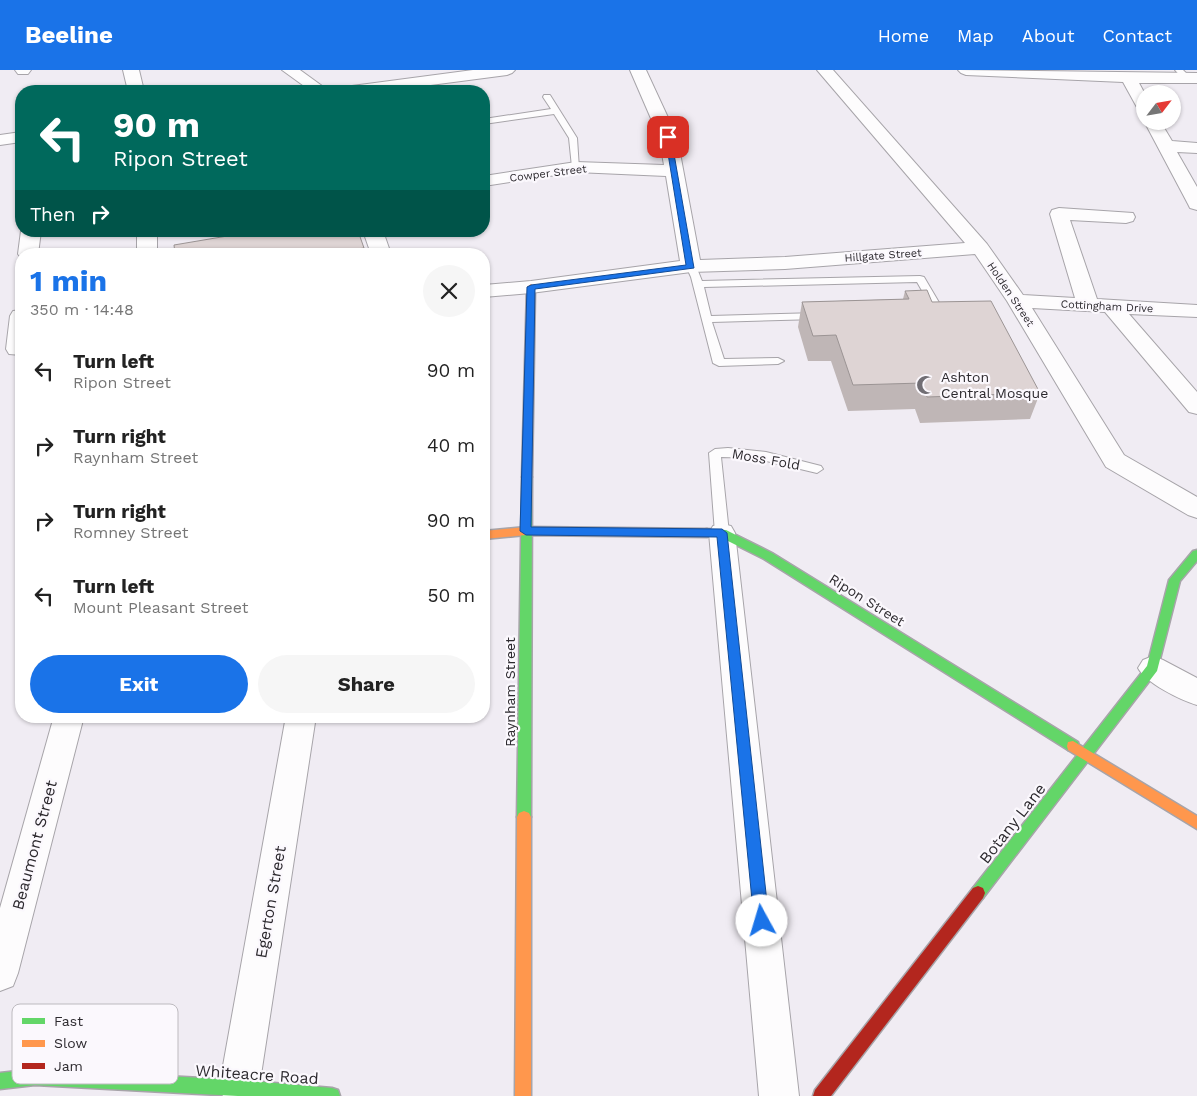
<!DOCTYPE html>
<meta charset="utf-8">
<style>
body{margin:0;font-family:"Work Sans",sans-serif;background:#f6f6f6;color:#222;height:100vh;display:flex;flex-direction:column;font-size:19px;white-space:nowrap}
*{box-sizing:border-box;margin:0}
p{font-size:16px;color:#767676}
.icon{flex:none;width:28px;height:28px;fill:none;stroke:currentColor;stroke-width:2;stroke-linecap:round;stroke-linejoin:round}
.map{position:relative;flex:1;overflow:hidden}
.side{position:absolute;left:15px;top:178px;width:475px;height:475px;display:flex;flex-direction:column;background:#fff;border-radius:20px;box-shadow:0 1px 4px #0004}
.side>*{flex:none}
.guide{position:absolute;left:15px;top:15px;width:475px;height:152px;border-radius:20px;box-shadow:0 1px 4px #0004;background:#00695c;color:#fff;overflow:hidden}
.needle{width:32px;rotate:59deg}
.controls{position:absolute;left:1136px;top:15px;display:grid;gap:10px}
.controls a{display:grid;place-items:center;width:45px;height:45px;border-radius:50%;background:#fff;box-shadow:0 1px 4px #0004;font-size:25px}
.pin{position:absolute;display:grid;place-items:center;width:42px;height:42px;color:#fff;margin:-21px;border-radius:10px;box-shadow:0 2px 8px #0006}
.me{position:absolute;width:55px;margin:-28px;rotate:354deg;stroke-linejoin:round;filter:drop-shadow(0 0 4px #0008)}
.turn{display:flex;align-items:center;gap:18px;height:105px;padding:0 15px;font-size:22px}
.turn .icon{width:65px;height:65px;stroke-width:2.5}
.turn b{display:block;font-size:35px;line-height:42px}
.then{display:flex;align-items:center;height:48px;padding:0 15px;background:#0003;gap:10px;font-size:19px}
.round{display:grid;place-items:center;flex:none;width:52px;height:52px;border-radius:26px;background:#f6f6f6}
.headline{display:flex;align-items:center;justify-content:space-between;height:85px;padding:0 15px}
h1{font-size:30px;font-weight:700;line-height:38px;color:#1a73e8}
.button{display:flex;gap:10px;margin-top:auto;padding:10px 15px}
.button a{flex:1;height:58px;border-radius:30px;background:#1a73e8;color:#fff;font-size:20px;font-weight:700;line-height:58px;text-align:center}
.button a+a{background:#f6f6f6;color:#222}
ul{padding:0;list-style:none}
li{display:flex;align-items:center;gap:15px;height:75px;padding:0 15px}
li div{flex:1}
li b{display:block;font-size:19px}
li em{font-style:normal}
header{display:flex;align-items:center;gap:30px;box-sizing:border-box;height:70px;padding:0 25px;background:#1a73e8;color:#fff}
header strong{font-size:24px}
nav{display:flex;gap:28px;margin-inline-start:auto;font-size:18px}
.map>svg:first-child{display:block}
</style>
<header>
<strong>Beeline</strong>
<nav><a>Home</a><a>Map</a><a>About</a><a>Contact</a></nav>
</header>
<div class="map">
<svg width="1197" height="1026" viewBox="0 0 1197 1026">
<rect width="100%" height="100%" fill="#f0ecf3"/>
<g fill="none" stroke-linecap="round" stroke-linejoin="round">
<g stroke="#a7a4a9" stroke-width="2">
<path id="lane" d="M1175,0H1183L1191,8L1184,10Z
M544,25H550L577,68L579,99L576,100L572,97L569,68L554,44L484,54V49L551,39L543,27Z
M691,193L696,196L702,211L920,206L924,207L944,241L939,244L927,243L926,241L927,239L932,238L917,212L704,217L711,246L818,243L823,246L818,249L712,252L724,289L778,288L784,291L778,294L719,296L713,293L691,207L686,196Z
M728,378L766,382L821,396L823,399L817,403L754,388L721,387L729,463L727,466H717L715,463L709,383L715,379Z"/>
</g>
<g stroke="#a7a4a9" stroke-width="2">
<path id="street" d="M15,0H31L28,4H18Z
M123,0H139L144,21H128Z
M282,0H300L329,21H311Z
M473,0H515L512,3L507,5L385,21H344L346,18L352,16Z
M630,0H646L677,67L700,190L785,187L965,173L817,0H833L987,174L1023,225L1075,228L1050,144L1052,140L1059,138L1133,143L1135,147L1133,151L1126,153L1070,150L1097,229L1197,235V247L1129,244L1197,322V344L1189,342L1105,242L1032,238L1124,385L1197,427V448L1188,445L1106,397L1007,231L975,184L785,199L691,202L531,223L484,227V215L531,211L680,191L666,106L576,102L484,116V106L576,92L664,95L659,67Z
M958,0L1197,3V13H1139L1145,24V43L1139,41L1123,12L966,5L961,3Z
M1145,49V51H1160L1172,71L1197,73V83L1177,82L1197,117V140L1190,138L1188,134L1144,51Z
M21,62V72L0,75V65Z
M21,161H41L38,184H21V188L18,184Z
M137,161H157V184H137Z
M363,161H383L391,184H371Z
M21,240V285L9,284L6,279L10,246L13,241Z
M722,454L731,456L735,463L799,1026H759L709,463L713,456Z
M1153,586L1163,590L1197,608V635C1180,630 1146,613 1138,598L1143,590Z
M54,646H84L18,903L13,916L0,921V838Z
M286,646H316L259,1018L255,1026H223L219,1018Z"/>
</g>
<g stroke="#a7a4a9" stroke-width="3">
<path id="fast" d="M527,404L532,407L531,747L529,751L524,753L519,751L517,747L522,407Z
M707,459L726,460L772,483L1078,672L1079,676L1078,680L1073,681L1068,680L764,489L720,467L703,466L702,463L703,460Z
M1197,480V491L1180,511L1157,601L983,828L978,830L973,828L971,823L973,818L1147,596L1169,510L1193,481Z
M35,999L239,1010L332,1018L338,1020L340,1026H238L35,1015L0,1019V1003Z"/>
</g>
<g stroke="#a7a4a9" stroke-width="3">
<path id="slow" d="M531,214L535,217L532,407L527,410L522,407L527,217Z
M526,457L707,459L712,463L707,467L526,465L484,469V461Z
M1073,671L1197,746V759L1068,680L1067,676L1068,672Z
M524,741L529,743L531,747V1026H515L517,747L519,743Z"/>
</g>
<g stroke="#a7a4a9" stroke-width="3">
<path id="jam" d="M978,816L983,818L985,823L983,828L831,1026H813L815,1020L973,818Z"/>
</g>
<use href="#lane" fill="#fdfcfd" fill-rule="evenodd"/>
<use href="#street" fill="#fdfcfd" fill-rule="evenodd"/>
<use href="#fast" fill="#63d668" fill-rule="evenodd"/>
<use href="#slow" fill="#ff974d" fill-rule="evenodd"/>
<use href="#jam" fill="#b3261e" fill-rule="evenodd"/>
</g>
<path fill="#bfb6b6" d="M905,221L932,232L1040,323L1030,349L920,353L915,339L848,341L831,291H808L798,257L802,232L903,229Z"/>
<path fill="#9b9494" d="M364,178L365,184H328Z"/>
<path fill="#ded4d4" stroke="#9b9494" d="M257,161H358L364,178L328,184H175L174,175Z
M927,220L932,232L991,231L1040,323L927,327L922,313L853,315L836,265L813,266L802,232L909,229L905,221Z"/>
<path fill="#1a73e8" stroke="#114b97" d="M665,65L671,67L694,198L535,219L531,457L722,459L727,463L769,851L767,856L762,858L756,856L754,851L717,467L526,465L520,461L527,217L531,215L686,195Z"/>
<defs>
<g id="mosque-bare" transform="scale(1.5)"><path d="M3.5-4.9A6 6 0 1 0 3.5 4.9A5 5 0 1 1 3.5-4.9Z" fill="#716e74" stroke="#fbf8fd" stroke-width="2.5" paint-order="stroke"/></g>
</defs>
<g fill-rule="evenodd">
<use href="#mosque-bare" x="926" y="315"/>
</g>
<g text-anchor="middle" stroke-width="4.5" stroke-linejoin="round" paint-order="stroke">
<g font-size="11" fill="#2d2a2f" stroke="#fbf8fd">
<text transform="translate(548 103) rotate(-7)" y="4">Cowper Street</text>
<text transform="translate(883 185) rotate(-4)" y="4">Hillgate Street</text>
<text transform="translate(1011 224) rotate(56)" y="4">Holden Street</text>
<text transform="translate(1107 236) rotate(3)" y="4">Cottingham Drive</text>
</g>
<g font-size="14" fill="#2d2a2f" stroke="#fbf8fd" text-anchor="start">
<text x="941" y="312">Ashton<tspan x="941" dy="16">Central Mosque</tspan></text>
</g>
<g font-size="14" fill="#2d2a2f" stroke="#fbf8fd">
<text transform="translate(766 389) rotate(10)" y="5">Moss Fold</text>
<text transform="translate(867 530) rotate(32)" y="5">Ripon Street</text>
<text transform="translate(510 622) rotate(-90)" y="5">Raynham Street</text>
</g>
<g font-size="16" fill="#2d2a2f" stroke="#fbf8fd">
<text transform="translate(1012 753) rotate(-52)" y="6">Botany Lane</text>
<text transform="translate(34 775) rotate(-75)" y="6">Beaumont Street</text>
<text transform="translate(270 832) rotate(-80)" y="6">Egerton Street</text>
<text transform="translate(257 1004) rotate(4)" y="6">Whiteacre Road</text>
</g>
</g>
<rect x="12" y="934" width="166" height="80" rx="8" fill="#fbf8fd" stroke="#bdbabf" stroke-width="1"/>
<rect x="22" y="948" width="23" height="6" fill="#63d668"/>
<rect x="22" y="970" width="23" height="7" fill="#ff974d"/>
<rect x="22" y="993" width="23" height="6" fill="#b3261e"/>
<g font-size="14" fill="#2d2a2f">
<text x="54" y="956">Fast</text>
<text x="54" y="978">Slow</text>
<text x="54" y="1001">Jam</text>
</g>
</svg>
<div class="controls">
<a><svg class="needle" viewBox="-14 -14 28 28"><path d="M0-13l5 13h-10z" fill="#e53935"/><path d="M0 13l5-13h-10z" fill="#767676"/></svg></a>
</div>
<div class="pin" style="left:668px;top:67px;background:#d93025"><svg class="icon" aria-label="arrive" viewBox="0 0 24 24"><path d="M6 21V4h12l-3 4 3 4H6"/></svg></div>
<svg class="me" style="left:762px;top:851px" viewBox="-20 -20 40 40"><circle r="19" fill="#fff"/><path d="M0-13L10 11 0 6-10 11z" fill="#1a73e8"/></svg>
<div class="guide">
<div class="turn"><svg class="icon" aria-label="left" viewBox="0 0 24 24"><path d="M17 20v-9H6M10 6l-5 5 5 5"/></svg><div><b>90 m</b>Ripon Street</div></div>
<div class="then">Then<svg class="icon" aria-label="right" viewBox="0 0 24 24"><path d="M7 20v-9h11M14 6l5 5-5 5"/></svg></div>
</div>
<section class="side">
<div class="headline"><div><h1>1 min</h1><p>350 m · 14:48</p></div><a class="round"><svg class="icon" aria-label="close" viewBox="0 0 24 24"><path d="M6 6l12 12M18 6L6 18"/></svg></a></div>
<ul>
<li><svg class="icon" aria-label="left" viewBox="0 0 24 24"><path d="M17 20v-9H6M10 6l-5 5 5 5"/></svg><div><b>Turn left</b><p>Ripon Street</p></div><em>90 m</em></li>
<li><svg class="icon" aria-label="right" viewBox="0 0 24 24"><path d="M7 20v-9h11M14 6l5 5-5 5"/></svg><div><b>Turn right</b><p>Raynham Street</p></div><em>40 m</em></li>
<li><svg class="icon" aria-label="right" viewBox="0 0 24 24"><path d="M7 20v-9h11M14 6l5 5-5 5"/></svg><div><b>Turn right</b><p>Romney Street</p></div><em>90 m</em></li>
<li><svg class="icon" aria-label="left" viewBox="0 0 24 24"><path d="M17 20v-9H6M10 6l-5 5 5 5"/></svg><div><b>Turn left</b><p>Mount Pleasant Street</p></div><em>50 m</em></li>
</ul>
<div class="button"><a>Exit</a><a>Share</a></div>
</section>
</div>
